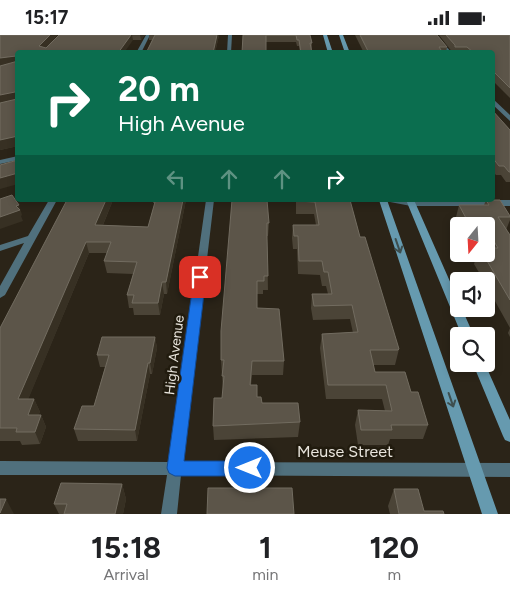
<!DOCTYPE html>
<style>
body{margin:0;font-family:Figtree,sans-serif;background:#f6f6f6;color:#202124;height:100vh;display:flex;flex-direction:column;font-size:19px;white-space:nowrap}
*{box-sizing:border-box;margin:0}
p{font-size:16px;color:#757577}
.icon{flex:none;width:28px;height:28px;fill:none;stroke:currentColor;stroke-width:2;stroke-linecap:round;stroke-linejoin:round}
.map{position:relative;height:479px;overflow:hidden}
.panel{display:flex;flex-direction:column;background:#fff;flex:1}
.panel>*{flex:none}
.top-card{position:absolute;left:15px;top:15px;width:480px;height:152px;border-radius:5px;box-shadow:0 2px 8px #0003;background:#0b6e4f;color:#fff;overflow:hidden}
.needle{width:32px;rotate:198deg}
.tools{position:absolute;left:450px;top:182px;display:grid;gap:10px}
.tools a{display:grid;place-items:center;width:45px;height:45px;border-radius:5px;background:#fff;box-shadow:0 2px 8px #0003;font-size:25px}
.pin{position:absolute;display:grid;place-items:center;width:42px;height:42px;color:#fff;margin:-21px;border-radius:10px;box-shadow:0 2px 8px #0006}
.me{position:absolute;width:55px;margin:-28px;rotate:270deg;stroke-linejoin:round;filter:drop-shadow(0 0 4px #0008)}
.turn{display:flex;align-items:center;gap:18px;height:105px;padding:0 20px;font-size:22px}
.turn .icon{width:65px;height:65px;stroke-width:2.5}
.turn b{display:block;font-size:35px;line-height:42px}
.lanes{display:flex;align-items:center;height:48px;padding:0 20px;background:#0003;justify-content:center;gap:25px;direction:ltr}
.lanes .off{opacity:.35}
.eta{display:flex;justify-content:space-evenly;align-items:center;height:85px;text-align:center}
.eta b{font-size:30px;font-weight:700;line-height:35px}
.status{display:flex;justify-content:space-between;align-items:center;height:35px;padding:0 25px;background:#fff;direction:ltr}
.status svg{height:14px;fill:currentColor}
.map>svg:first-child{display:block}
</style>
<div class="status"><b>15:17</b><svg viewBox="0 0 49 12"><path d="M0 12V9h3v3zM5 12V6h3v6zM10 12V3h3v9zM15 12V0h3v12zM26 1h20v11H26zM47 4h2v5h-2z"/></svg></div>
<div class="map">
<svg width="510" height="479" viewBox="0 0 510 479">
<rect width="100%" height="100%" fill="#2b2418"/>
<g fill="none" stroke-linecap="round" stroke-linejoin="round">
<path fill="#50707d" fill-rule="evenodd" d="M146,0H150L141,18H136Z
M228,0H232L231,18H227Z
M432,0H436L452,18H447Z
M492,63L510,80V86L492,69Z
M18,121V125L0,129V125Z
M49,165H57L5,260L0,263V251L24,208L0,216V210L28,201Z
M206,165H214L183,427L510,428V442L181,440L177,479H161L167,440H0V426L169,427Z
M389,165H510V171H411L390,167Z"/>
<path fill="#669aaf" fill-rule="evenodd" d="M323,0H327L333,18H328Z
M339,0H343L350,18H345Z
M379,165H387L498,479H482Z
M406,165H414L459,267V274H462L474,301H462Z
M473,329H485L510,385V407L505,405L503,401Z"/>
</g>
<path fill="#4b4437" d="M0,0H57L46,13L59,0H145L141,5H133L18,18V111L0,115Z
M149,0H219L215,18H146L152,5H149Z
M243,0H310L312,8V18H300L299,11H297L296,7H266Z
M355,0H437L447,12L446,18H364Z
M439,0H510V63L492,45V18H453Z
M492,75L510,95V147H506L501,140H496L492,136Z
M113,165L103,190L148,192L154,171V165H186L167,259H164L160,280H134L133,273H129L127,260L133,239L107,238L104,226L107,218H89L28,364H34L40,377L38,380H41L46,392L40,409L22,410L20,406H0V293Z
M232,165L269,188L268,201H267L268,255H263V259H257V273L284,326L283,340H252L251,350L257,362L262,368L300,387L298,402L214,405L213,391L222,363L223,355L221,325Z
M296,165H350L360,202L399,314L395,330H373L375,337L411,357L428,390L423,404H390L388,410H358L355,390L358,375L385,376L382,364H326L320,313L322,299L353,298L350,284L313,285L311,273L312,259H328L326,251H322L320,240L298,239L297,214H293L292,203L293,190H316L314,179H296Z
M486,165L510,181V185L506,195L510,200V302L508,298L510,293L486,250V246H484L474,229L477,219H486V191H459V193L455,186L459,170H484Z
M155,302L157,313L152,339H150L137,406H78L74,394L94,371L105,332H100L97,320Z
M122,449L126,464L123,479H59L54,469Z
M394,454L424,476L444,479H390L388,471Z"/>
<path fill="#373023" d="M50,0H57L42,18L39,11Z
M131,0H132L133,5L124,18H118Z
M140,0H145L141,5Z
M217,0H219L215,18H213Z
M16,21L18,28L0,31V23Z
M15,57L18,65L0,69V60Z
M18,101V111L0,115V105Z
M18,138V149L0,154V143Z
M106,165H113L98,202L95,190Z
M183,165H186L167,259L166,247Z
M19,170L22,180L21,181L23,186L0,194V182L16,171Z
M86,207L89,218L23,377L18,364Z
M162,247L164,259L160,280L158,268Z
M155,302L157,313L152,339L150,328Z
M148,328L150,339L137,406L135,395Z
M34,364L40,377L34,392L28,380Z
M41,380L46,392L40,409L35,397Z
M122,449L126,464L123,479H115Z
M6,464L14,479H0Z"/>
<path fill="#5c5549" stroke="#726c60" d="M0,0H50L39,11L46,13L59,0H131L118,18H18V22L16,21L0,23Z
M155,0H217L213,18H146Z
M243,0H310L312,8H310L312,18H301L299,5H297L296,0H266V18H242Z
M360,0H437L447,12H439L443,18H369Z
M446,0H510V53L492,35V18H474L467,12H455V10Z
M18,26V59L15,57L0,60V31Z
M18,59V101L0,105V68L17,64Z
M492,75L510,95V137H509L504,131H499L492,122Z
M18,125V138L0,143V130Z
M12,160L19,170L16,171L20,175L0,182V164Z
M67,165H106L95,190L148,192L155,167H153L154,165H183L166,247H162L158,268H132L134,260H127L137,227L104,226L111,207H86L18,364H34L28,380H41L35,397H16L17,393H0V293Z
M232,165H267L269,188H267V203L268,241H264V246H257V273L279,274L284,326H252L250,350H257V362H261L262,368H298L300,387L213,391L214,363H222L224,341H222L224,325H221V296Z
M297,165H350L360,202H365L399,314L398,315H370L375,337H405L411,357H418L428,390H391L392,395H361L358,375L392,376L386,350H328L322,299L358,297L352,270L314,271L312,259H332L328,237H324L322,226H299L298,201H294L293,190H319L315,167L297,166Z
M486,165H500L510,181V182H498L510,200V265L483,219H486V213H498L486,193V191H485L482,186L467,185L459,170H489Z
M102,302H155L150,328H148L135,395L74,394L82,371H94L109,320H97Z
M61,448L122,449L115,479H64L67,469H54Z
M208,453H292L294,479H207Z
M394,454H418L424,476H443L444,479H399Z
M0,464H6L0,478Z"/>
<defs><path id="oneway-shaft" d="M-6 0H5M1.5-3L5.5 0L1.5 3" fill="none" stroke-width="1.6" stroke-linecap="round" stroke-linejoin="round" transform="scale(1.25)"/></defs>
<g stroke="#3d4e4e">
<use href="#oneway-shaft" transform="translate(398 211) rotate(71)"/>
<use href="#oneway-shaft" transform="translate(451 365) rotate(71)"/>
</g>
<path fill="#1a73e8" stroke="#114b97" d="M200,238L206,242L184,426H250L256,428L258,433L256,439L250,441H175L169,438L167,433L194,242Z"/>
<g text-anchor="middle" stroke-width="5" stroke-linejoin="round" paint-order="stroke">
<g font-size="14" fill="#e9e5dd" stroke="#211b0e">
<text transform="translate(174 320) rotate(-83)" y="5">High Avenue</text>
</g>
<g font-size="16" fill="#e9e5dd" stroke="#211b0e">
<text x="345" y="422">Meuse Street</text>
</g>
</g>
</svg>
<div class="tools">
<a><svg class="needle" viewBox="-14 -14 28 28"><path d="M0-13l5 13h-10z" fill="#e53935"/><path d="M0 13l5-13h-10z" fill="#757577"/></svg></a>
<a><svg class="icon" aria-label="sound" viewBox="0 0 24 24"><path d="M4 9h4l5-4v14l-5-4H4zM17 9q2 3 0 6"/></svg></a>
<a><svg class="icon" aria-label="search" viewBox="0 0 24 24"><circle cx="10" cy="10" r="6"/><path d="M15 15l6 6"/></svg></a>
</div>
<div class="pin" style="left:200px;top:242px;background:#d93025"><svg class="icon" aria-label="arrive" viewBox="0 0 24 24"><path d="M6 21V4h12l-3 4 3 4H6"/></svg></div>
<svg class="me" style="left:250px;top:433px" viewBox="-20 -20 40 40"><circle r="17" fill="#1a73e8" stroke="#fff" stroke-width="3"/><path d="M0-11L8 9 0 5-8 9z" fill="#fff"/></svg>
<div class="top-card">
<div class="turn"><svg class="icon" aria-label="right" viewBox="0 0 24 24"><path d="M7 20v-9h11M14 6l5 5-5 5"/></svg><div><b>20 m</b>High Avenue</div></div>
<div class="lanes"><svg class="icon off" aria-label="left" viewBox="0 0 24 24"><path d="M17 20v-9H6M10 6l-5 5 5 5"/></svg><svg class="icon off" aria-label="ahead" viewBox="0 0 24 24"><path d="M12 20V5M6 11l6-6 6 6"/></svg><svg class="icon off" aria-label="ahead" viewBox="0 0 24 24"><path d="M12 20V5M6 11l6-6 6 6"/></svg><svg class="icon" aria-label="right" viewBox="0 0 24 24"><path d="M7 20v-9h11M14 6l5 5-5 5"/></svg></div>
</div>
</div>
<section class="panel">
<div class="eta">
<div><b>15:18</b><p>Arrival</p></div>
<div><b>1</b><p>min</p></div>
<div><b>120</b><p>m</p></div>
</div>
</section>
